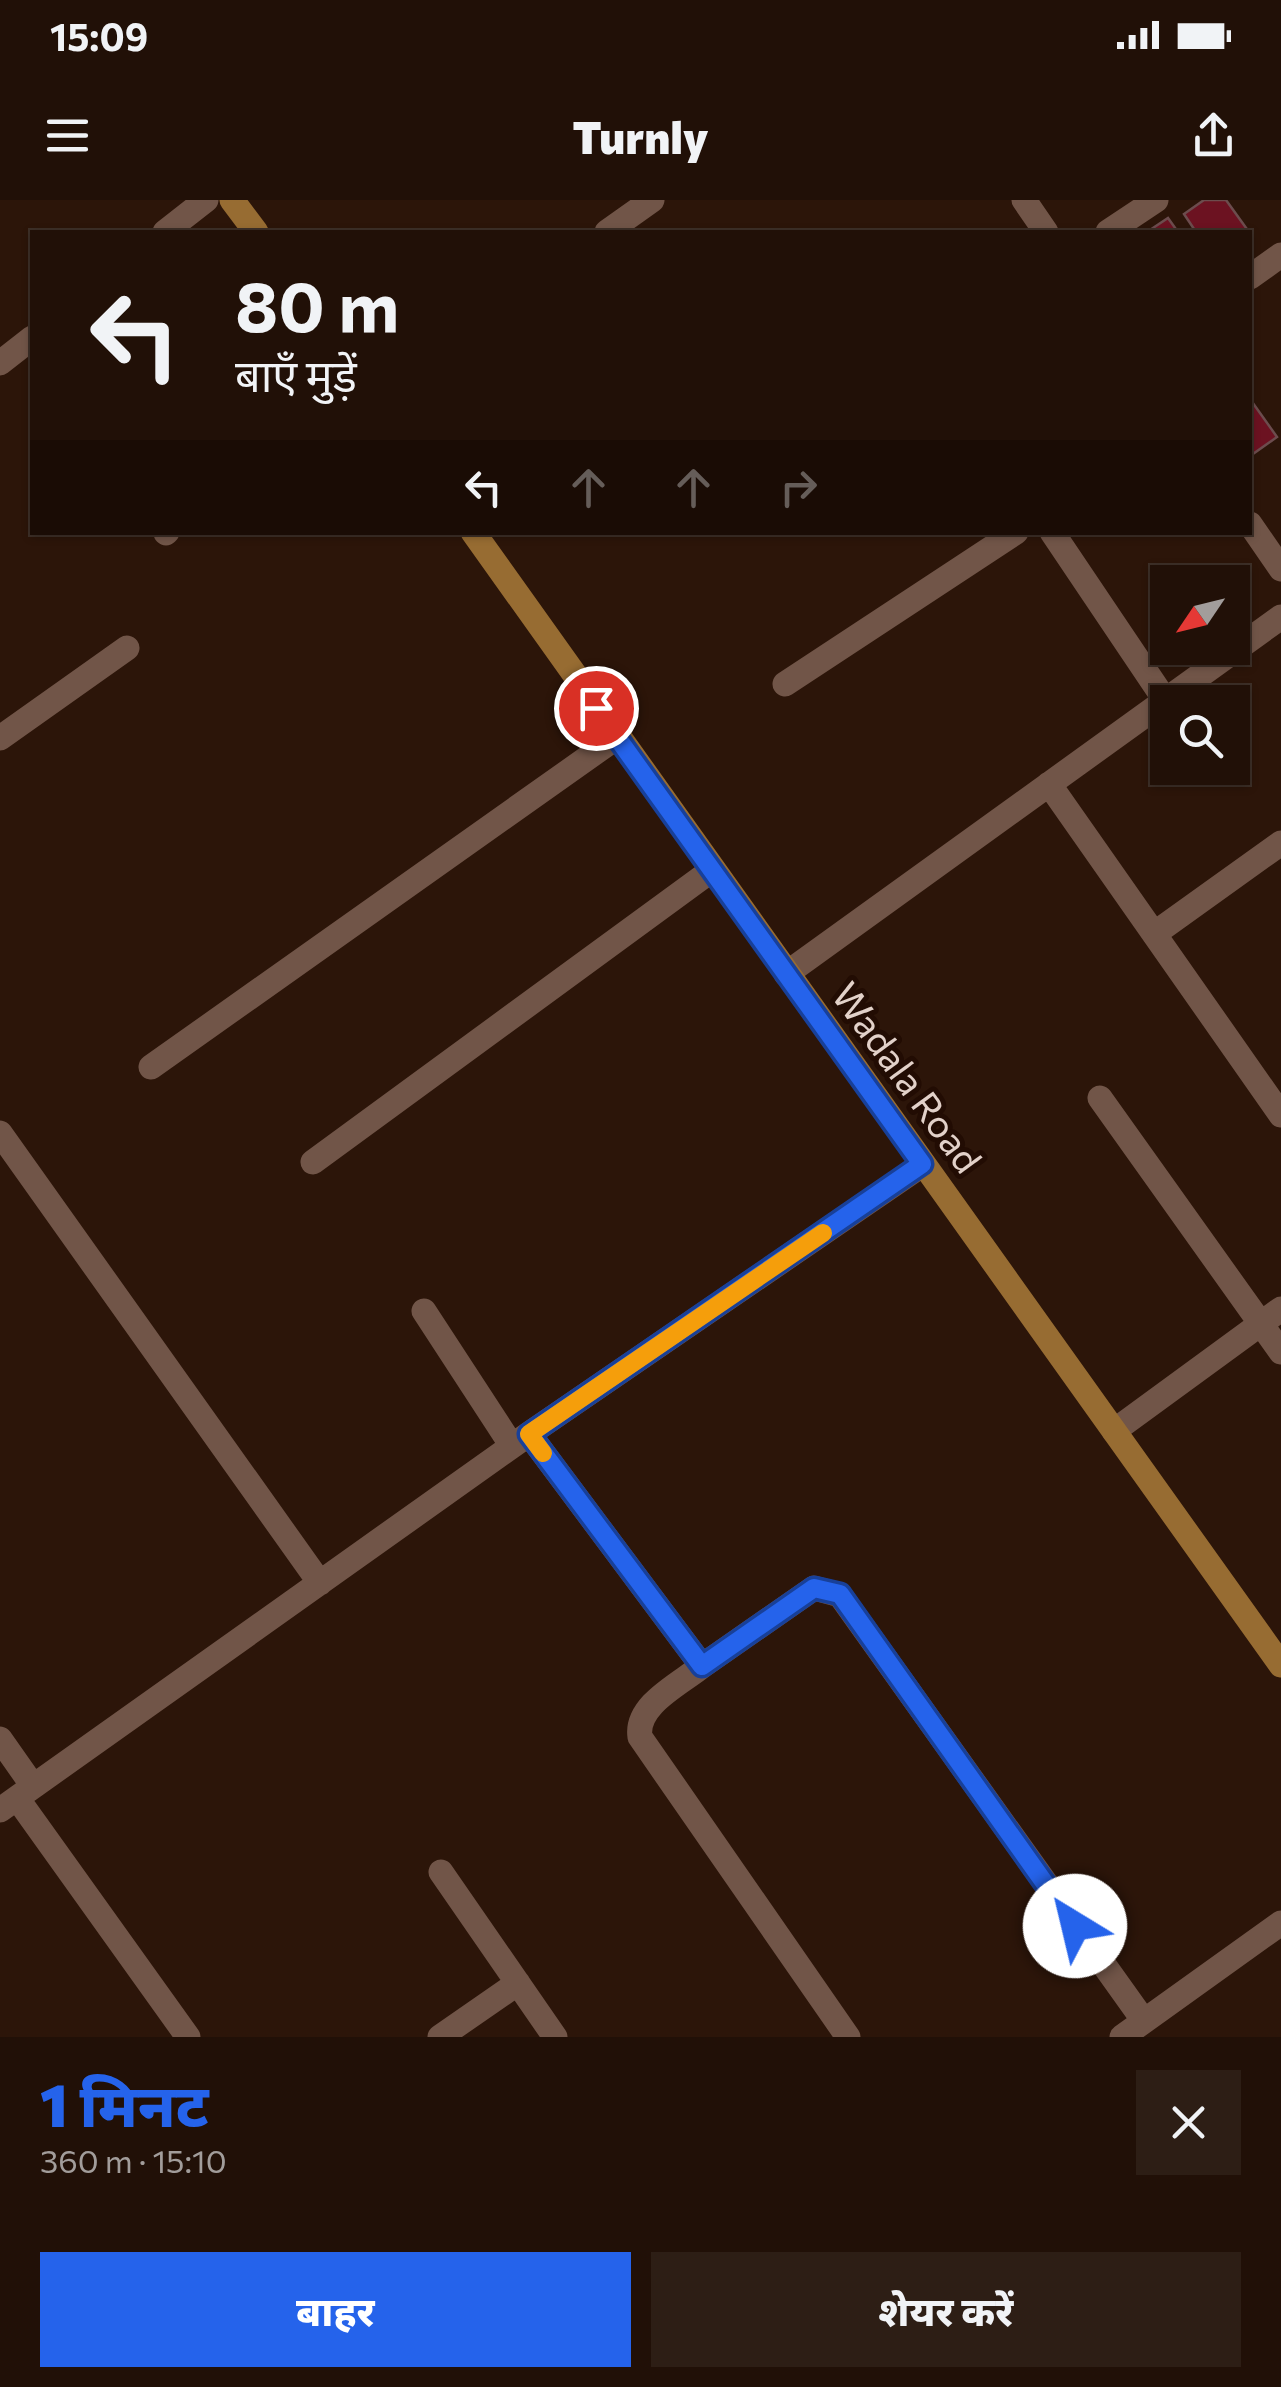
<!DOCTYPE html>
<html lang="hi">
<meta charset="utf-8">
<style>
body{margin:0;font-family:Commissioner,"Noto Sans Devanagari",sans-serif;background:#2d1e15;color:#f1f3f6;height:100vh;display:flex;flex-direction:column;font-size:38px;white-space:nowrap}
*{box-sizing:border-box;margin:0}
p{font-size:32px;color:#a29d9b}
.icon{flex:none;width:55px;height:55px;fill:none;stroke:currentColor;stroke-width:2;stroke-linecap:round;stroke-linejoin:round}
.map{position:relative;height:1837px;overflow:hidden}
.sheet{display:flex;flex-direction:column;background:#211007;flex:1}
.sheet>*{flex:none}
.banner{position:absolute;left:30px;top:30px;width:1222px;height:305px;border-radius:0px;box-shadow:0 2px 8px #0004,0 0 0 2px #3e3028;background:#211007;color:#f1f3f6;overflow:hidden}
.needle{width:65px;rotate:235deg}
.buttons{position:absolute;left:1150px;top:365px;display:grid;gap:20px}
.buttons a{display:grid;place-items:center;width:100px;height:100px;border-radius:0px;background:#211007;box-shadow:0 2px 8px #0004,0 0 0 2px #3e3028;font-size:50px}
.pin{position:absolute;display:grid;place-items:center;width:85px;height:85px;color:#fff;margin:-42px;border:5px solid #fff;border-radius:50%;box-shadow:0 2px 10px #0007}
.me{position:absolute;width:110px;margin:-55px;rotate:324deg;stroke-linejoin:round;filter:drop-shadow(0 0 8px #0008)}
.turn{display:flex;align-items:center;gap:35px;height:210px;padding:0 40px;font-size:45px}
.turn .icon{width:130px;height:130px;stroke-width:2.5}
.turn b{display:block;font-size:70px;line-height:85px}
.lanes{display:flex;align-items:center;height:95px;padding:0 40px;background:#0003;justify-content:center;gap:50px;direction:ltr}
.lanes .off{opacity:.35}
.round{display:grid;place-items:center;flex:none;width:105px;height:105px;border-radius:0px;background:#2d1e15}
.headline{display:flex;align-items:center;justify-content:space-between;height:170px;padding:0 40px}
h1{font-size:60px;font-weight:800;line-height:75px;color:#2563eb}
.action{display:flex;gap:20px;margin-top:auto;padding:20px 40px}
.action a{flex:1;height:115px;border-radius:0px;background:#2563eb;color:#fff;font-size:40px;font-weight:800;line-height:115px;text-align:center}
.action a+a{background:#2d1e15;color:#f1f3f6}
.status{display:flex;justify-content:space-between;align-items:center;height:70px;padding:0 50px;background:#211007;direction:ltr}
.status svg{height:28px;fill:currentColor}
header{display:flex;justify-content:space-between;align-items:center;height:130px;padding:0 40px;background:#211007;font-size:45px;font-weight:800}
.map>svg:first-child{display:block}
</style>
<div class="status"><b>15:09</b><svg viewBox="0 0 49 12"><path d="M0 12V9h3v3zM5 12V6h3v6zM10 12V3h3v9zM15 12V0h3v12zM26 1h20v11H26zM47 4h2v5h-2z"/></svg></div>
<header><svg class="icon" aria-label="menu" viewBox="0 0 24 24"><path d="M4 6h16M4 12h16M4 18h16"/></svg>Turnly<svg class="icon" aria-label="share" viewBox="0 0 24 24"><path d="M12 15V3M7 8l5-5 5 5M5 13v7h14v-7"/></svg></header>
<div class="map">
<svg width="1281" height="1837" viewBox="0 0 1281 1837">
<rect width="100%" height="100%" fill="#2c1509"/>
<path fill="#6c1221" stroke="#6c4c4d" stroke-width="2.5" d="M1204,0H1226L1249,32H1196L1184,14Z
M1168,18L1178,32H1147Z
M1250,199L1277,237L1250,256Z"/>
<g fill="none" stroke-linecap="round" stroke-linejoin="round">
<path stroke="#715548" stroke-width="25" d="M1024,0L1046,32
M165,32L206,0
M607,32L652,0
M1108,32L1156,0
M1250,77L1281,55
M0,163L32,138
M1250,324L1281,369
M1052,332L1165,500
M166,333L167,332
M785,484L1016,332
M0,538L127,448
M1049,584L1281,915
M1154,734L1281,643
M786,774L1281,417
M151,867L617,537
M1100,898L1281,1152
M0,933L320,1383
M313,962L712,670
M424,1111L512,1246
M1114,1231L1281,1109
M529,1234L702,1466L814,1388L840,1395L1144,1821
M702,1466C680,1484 635,1505 640,1537L848,1837
M0,1539L33,1586
M17,1598L188,1837
M0,1610L529,1234L922,965
M441,1672L555,1837
M440,1837L518,1783
M1122,1837L1281,1723"/>
<path stroke="#976c32" stroke-width="25" d="M232,0L256,32
M473,332L1281,1465"/>
</g>
<g fill="none" stroke-linecap="round" stroke-linejoin="round">
<g stroke="#184099" stroke-width="25">
<path id="route" d="M596,508L922,964L529,1234L702,1466L814,1388L840,1394L1075,1726"/>
</g>
<use href="#route" stroke="#2563eb" stroke-width="18"/>
<path stroke="#f59e0b" stroke-width="18" d="M543,1253L529,1234L823,1033"/>
</g>
<g text-anchor="middle" stroke-width="10" stroke-linejoin="round" paint-order="stroke">
<g font-size="38" fill="#e2d1c9" stroke="#220c03">
<text transform="translate(906 878) rotate(54)" y="13">Wadala Road</text>
</g>
</g>
</svg>
<div class="buttons">
<a><svg class="needle" viewBox="-14 -14 28 28"><path d="M0-13l5 13h-10z" fill="#e53935"/><path d="M0 13l5-13h-10z" fill="#a29d9b"/></svg></a>
<a><svg class="icon" aria-label="search" viewBox="0 0 24 24"><circle cx="10" cy="10" r="6"/><path d="M15 15l6 6"/></svg></a>
</div>
<div class="pin" style="left:596px;top:508px;background:#d93025"><svg class="icon" aria-label="arrive" viewBox="0 0 24 24"><path d="M6 21V4h12l-3 4 3 4H6"/></svg></div>
<svg class="me" style="left:1075px;top:1726px" viewBox="-20 -20 40 40"><circle r="19" fill="#fff"/><path d="M0-13L10 11 0 6-10 11z" fill="#2563eb"/></svg>
<div class="banner">
<div class="turn"><svg class="icon" aria-label="left" viewBox="0 0 24 24"><path d="M17 20v-9H6M10 6l-5 5 5 5"/></svg><div><b>80 m</b>बाएँ मुड़ें</div></div>
<div class="lanes"><svg class="icon" aria-label="left" viewBox="0 0 24 24"><path d="M17 20v-9H6M10 6l-5 5 5 5"/></svg><svg class="icon off" aria-label="ahead" viewBox="0 0 24 24"><path d="M12 20V5M6 11l6-6 6 6"/></svg><svg class="icon off" aria-label="ahead" viewBox="0 0 24 24"><path d="M12 20V5M6 11l6-6 6 6"/></svg><svg class="icon off" aria-label="right" viewBox="0 0 24 24"><path d="M7 20v-9h11M14 6l5 5-5 5"/></svg></div>
</div>
</div>
<section class="sheet">
<div class="headline"><div><h1>1 मिनट</h1><p>360 m · 15:10</p></div><a class="round"><svg class="icon" aria-label="close" viewBox="0 0 24 24"><path d="M6 6l12 12M18 6L6 18"/></svg></a></div>
<div class="action"><a>बाहर</a><a>शेयर करें</a></div>
</section>
